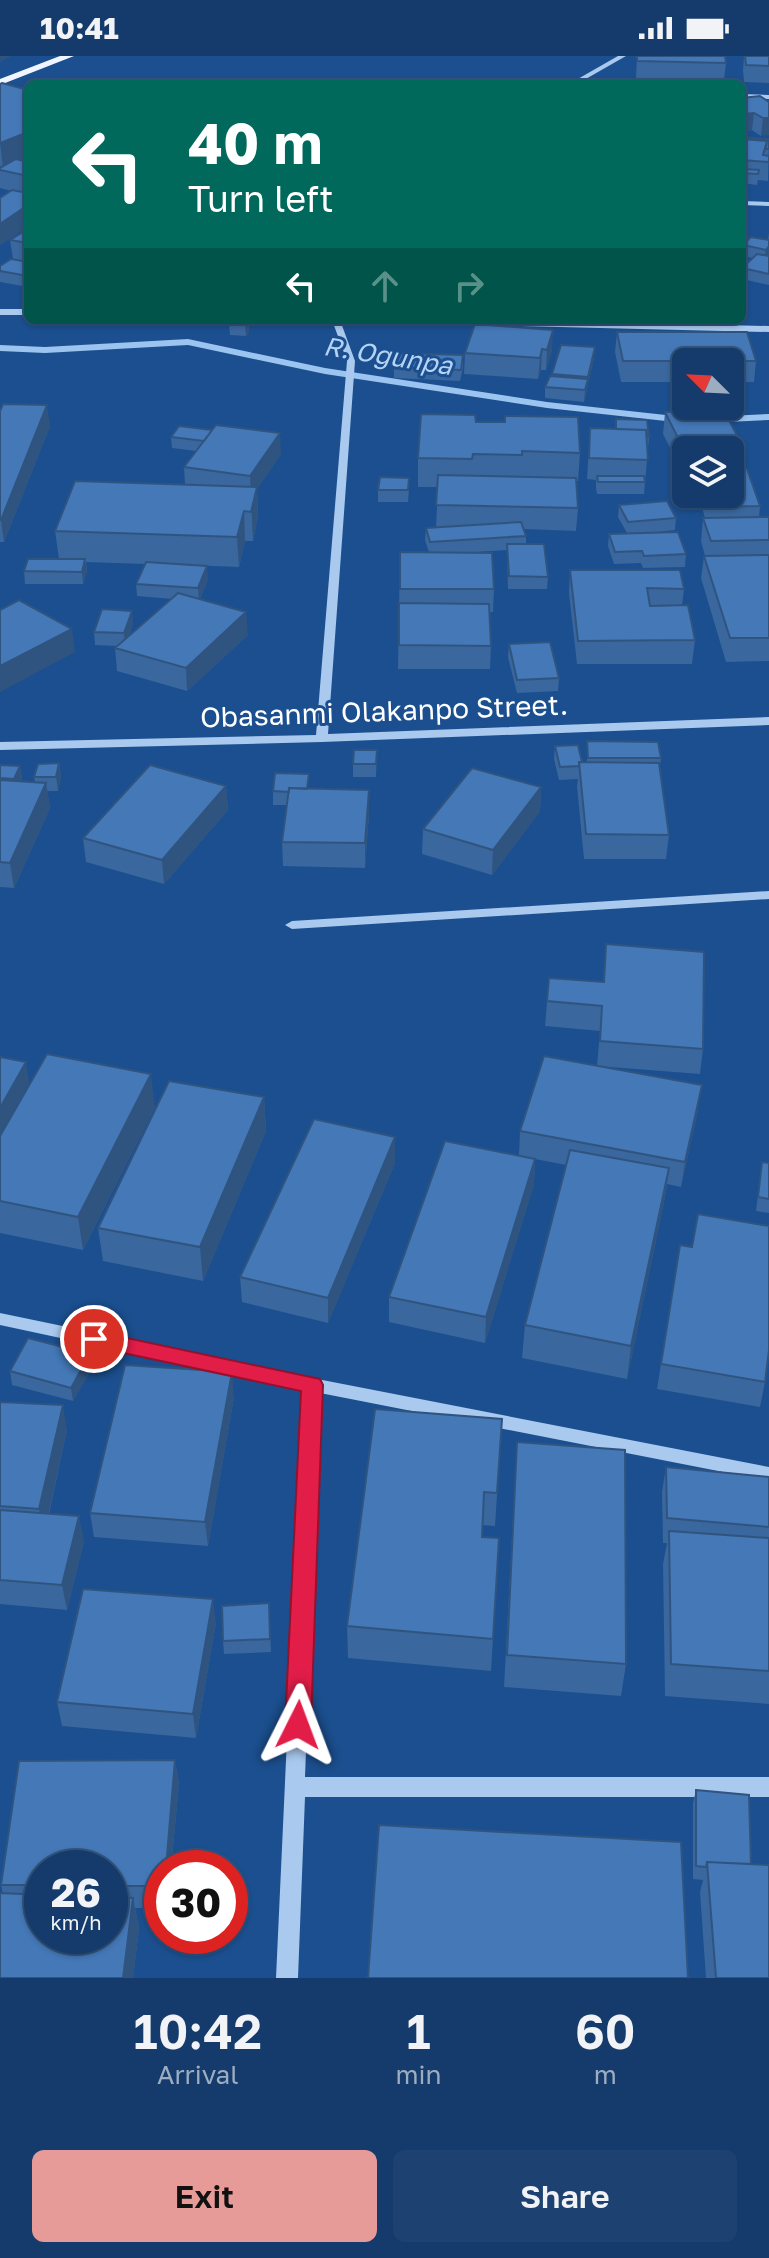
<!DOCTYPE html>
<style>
body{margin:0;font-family:"Golos Text",sans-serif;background:#1d4271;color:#f1f3f6;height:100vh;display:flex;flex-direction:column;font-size:30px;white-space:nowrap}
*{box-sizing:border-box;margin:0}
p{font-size:26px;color:#9dadc1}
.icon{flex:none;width:44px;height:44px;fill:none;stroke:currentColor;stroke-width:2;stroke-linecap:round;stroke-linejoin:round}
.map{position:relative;height:1922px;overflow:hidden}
.details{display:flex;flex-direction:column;background:#143b6b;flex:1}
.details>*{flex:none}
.banner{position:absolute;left:24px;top:24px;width:722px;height:244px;border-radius:12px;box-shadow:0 2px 6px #0004,0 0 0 2px #33557e;background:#00695c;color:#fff;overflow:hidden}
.needle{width:52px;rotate:294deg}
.buttons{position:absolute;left:672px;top:292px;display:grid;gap:16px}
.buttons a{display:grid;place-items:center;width:72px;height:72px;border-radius:12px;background:#143b6b;box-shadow:0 2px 6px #0004,0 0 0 2px #33557e;font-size:40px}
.speed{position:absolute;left:24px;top:1794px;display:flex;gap:16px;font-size:40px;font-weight:700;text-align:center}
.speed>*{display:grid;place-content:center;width:104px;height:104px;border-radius:50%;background:#143b6b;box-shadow:0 2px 6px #0004,0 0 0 2px #33557e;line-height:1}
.speed small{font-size:20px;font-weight:400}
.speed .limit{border:12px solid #d22;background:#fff;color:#111}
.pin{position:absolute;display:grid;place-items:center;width:68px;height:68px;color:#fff;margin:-34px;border:4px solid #fff;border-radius:50%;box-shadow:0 2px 8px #0007}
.me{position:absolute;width:88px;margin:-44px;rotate:3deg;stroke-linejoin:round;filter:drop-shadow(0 0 6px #0008)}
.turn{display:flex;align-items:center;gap:28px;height:168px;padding:0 32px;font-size:36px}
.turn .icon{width:104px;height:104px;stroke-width:2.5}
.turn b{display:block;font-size:56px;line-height:68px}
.lanes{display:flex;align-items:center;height:76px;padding:0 32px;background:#0003;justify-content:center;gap:40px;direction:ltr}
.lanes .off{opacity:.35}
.eta{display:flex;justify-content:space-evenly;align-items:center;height:136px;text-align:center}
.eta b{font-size:48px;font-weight:600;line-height:56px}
.primary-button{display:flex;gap:16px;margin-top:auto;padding:16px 32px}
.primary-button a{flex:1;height:92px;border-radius:12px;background:#e69b98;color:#111;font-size:32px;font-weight:600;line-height:92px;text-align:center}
.primary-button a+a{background:#1d4271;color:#f1f3f6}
.status{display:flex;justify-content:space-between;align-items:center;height:56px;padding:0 40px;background:#143b6b;direction:ltr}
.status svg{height:22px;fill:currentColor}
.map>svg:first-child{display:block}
</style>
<div class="status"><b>10:41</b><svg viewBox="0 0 49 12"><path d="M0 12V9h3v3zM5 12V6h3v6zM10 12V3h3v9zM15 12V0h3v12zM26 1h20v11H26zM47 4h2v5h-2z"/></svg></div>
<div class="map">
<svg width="769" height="1922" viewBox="0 0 769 1922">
<rect width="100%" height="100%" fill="#1b4f8f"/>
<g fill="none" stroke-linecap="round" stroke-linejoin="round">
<path fill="#9cc4f0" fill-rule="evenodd" d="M188,283L325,312L547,346L684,361L689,364L684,367L547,352L325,318L188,289L45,297L0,295V289L45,291Z
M769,358V364L707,367L702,364L707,361Z"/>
<path fill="#a9c9ee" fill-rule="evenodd" d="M618,0H626L577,28H569Z
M742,38L769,39V43L742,42Z
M742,145L769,146V150L742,149Z
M0,253H28V259H0Z
M332,264H340L355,305L328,678L769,661V669L322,686L0,694V686L316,679L347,305Z
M394,264H504L769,270V276L398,267Z
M769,835V843L292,873L285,869L292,865Z
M0,1257L312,1322L769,1411V1425L320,1337L305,1721H769V1741H305L298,1922H276L303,1334L0,1269Z"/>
<path fill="#f0f6ff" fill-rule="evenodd" d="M60,0H74L0,29V23Z"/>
</g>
<path fill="#3a679d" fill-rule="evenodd" d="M637,0L726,7L724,24L636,22Z
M744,0H769V27L744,26L743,14Z
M0,28L20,104L28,106V170L0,189V142L12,135L0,132V112L2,111L0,110Z
M742,42L769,46L761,80L752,74L742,76Z
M742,81L769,83L768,125L758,124L757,129L742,127Z
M28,173V231L0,226V210L13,203L10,184Z
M769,177V229L742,223V212L753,202L743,200L742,210L743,189L768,184Z
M248,265L249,276L246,280L230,279L229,268Z
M475,268L552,294L546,314H541L538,323L464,318L465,297Z
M617,276L756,305L754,326H730V306H686V326H621L615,296Z
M561,289L594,302L584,346L545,342V331L552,320Z
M463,299V311L460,325L394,322V311Z
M0,355L50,370L4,486H0Z
M665,356L742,389L740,410H734L760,450L759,461H769V605L726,606L701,522L704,500H705L701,485L703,462H705L698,438H730V394H686V413H681L663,378Z
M505,360L580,397L578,425H576L578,452L576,475L524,473L526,480V488L548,521L547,533H508L507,494L459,497L494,533L493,556H489L491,590L490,613H398L400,496H429L425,484L426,472L436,471L438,431H418V402L476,366H505Z
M616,363L649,381L644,438H597L596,432V424L587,423L590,372L615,373Z
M179,370L281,398L257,433L258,460L253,485H245L239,511L186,509L208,523L200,543L248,579L187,635L117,615L115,592L117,590L95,589L94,576L133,567L129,580L172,543L137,540L136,528L145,508L86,506L87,515L83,528H25L24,515L59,503L55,475L185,428L184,411L196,395L172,392L171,381Z
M378,434H409L408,446H378Z
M619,449L676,462L675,474L650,477L686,498L685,511L643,512L641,507L614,508L608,490L609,478L627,477L618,461Z
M570,514L684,533L682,549L695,584L692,608H577L569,537Z
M509,588L559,622L558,635L517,637L508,601Z
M587,685L661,702L660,710L669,779L666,803H584L577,730L578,723L559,724L554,703L555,690L582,706H587Z
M377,694L376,721H353V708Z
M59,707L61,720L58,735H47L50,752L14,832L0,831V709L20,710L22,723L21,725L35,726L34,721Z
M226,730L228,754L164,828L86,806L83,782Z
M541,731L540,755L492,819L422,798L423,773Z
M309,733L369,758L365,812L283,810L282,786L287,749H273V735Z
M606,888L703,993L700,1018L597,1010L600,975L545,970L549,922L603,926Z
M0,1001L29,1028L155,1051L83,1194L0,1177Z
M264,1041L266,1075L203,1225L103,1205L98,1172Z
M698,1054L681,1131L667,1128L664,1146L627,1323L522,1302L525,1269L566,1109L535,1103L534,1128L485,1287L389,1266V1241L519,1099L520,1075Z
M395,1081V1107L328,1267L242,1246L240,1221Z
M762,1106L769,1107V1157L756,1155Z
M680,1189L765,1326L760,1351L657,1333Z
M90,1298L92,1312L73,1345L12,1329L10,1315Z
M234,1341L208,1490L94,1481L90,1457Z
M0,1346L67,1374L49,1458L84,1485L67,1554L0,1548Z
M502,1363L495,1470L482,1469V1481L499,1482L491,1615L348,1602L347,1570Z
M517,1386L626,1608L621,1640L504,1631Z
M666,1411L769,1421V1648L665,1640L663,1508L667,1487H663L662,1436Z
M269,1547L271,1596L224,1598L223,1585Z
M216,1567L196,1682L62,1670L57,1646Z
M175,1704L179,1728L171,1812H162V1852H135L139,1872L133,1922H0V1837L3,1838L1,1829L19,1705ZM42,1812H110V1880H42Z
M696,1734L751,1808L769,1922H706L700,1836L703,1824L693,1823V1747Z"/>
<path fill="#305480" d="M0,0H11L0,6Z
M754,57L752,74L742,76V58Z
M763,62H769V79L761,80Z
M28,76V101L3,111L0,87Z
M28,149V170L0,189V168Z
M769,190V199L764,204L766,194Z
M248,265L249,276L246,280L245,269Z
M553,274L552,294L546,314L547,294Z
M595,291L594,302L584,346L585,334Z
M542,293L541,314L538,323L540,302Z
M47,349L50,370L4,486L1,464Z
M280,377L281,398L257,433L258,460L253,485L250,420Z
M244,455L245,485L239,511L237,481Z
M85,503L87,515L83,528L82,516Z
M207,510L208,523L199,545L198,532Z
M132,555L133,567L125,590L124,577Z
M246,556L248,579L187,635L186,612Z
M72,573L75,596L0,636V610Z
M59,707L61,720L58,735L56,721Z
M20,710L22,723L16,736L14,723Z
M46,727L50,752L14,832L10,807Z
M226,730L228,754L164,828L162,804Z
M541,731L540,755L492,819L493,794Z
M369,734V758L365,812V787Z
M26,1006L30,1031L0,1086V1052Z
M151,1018L155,1051L83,1194L78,1161Z
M702,1029L698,1054L681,1131L685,1106Z
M264,1041L266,1075L203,1225L200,1191Z
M395,1081V1107L328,1267V1242Z
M535,1103L534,1128L485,1287L486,1261Z
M669,1112L664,1146L627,1323L631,1290Z
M90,1298L92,1312L73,1345L71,1332Z
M232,1316L234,1341L208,1490L205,1466Z
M63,1349L67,1374L44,1478L39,1453Z
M79,1460L84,1485L67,1554L62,1529Z
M213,1543L216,1567L196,1682L193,1658Z
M175,1704L179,1728L171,1812H166Z
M133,1842L139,1872L133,1922H123Z"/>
<path fill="#4478b7" stroke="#305480" stroke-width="2" d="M637,0H725L726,7L637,5Z
M745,0H769V10L746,9Z
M2,27L28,34V76L0,87V28Z
M760,40L769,46V62H763L754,57L742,58V42Z
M742,81L769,83V93H766L767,85L742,83Z
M742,83L767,85L763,99L769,100V106L742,104Z
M16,103L28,106V120L0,114V112Z
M742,113L759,114L758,118L742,117Z
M12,134L28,137V149L0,168V142Z
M28,173V187L10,184Z
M751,181L769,184V190L766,194L743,189Z
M757,198L769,200V218L742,212Z
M11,203L28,206V220L0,215V210Z
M232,264H240L248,265L245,269L229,268Z
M475,268L553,274L547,294L542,293L540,302L465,297Z
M617,276H747L756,305H623Z
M561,289L595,291L588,321L552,318Z
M398,297L463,299L461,314L394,311Z
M550,320L588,323L585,334L545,331Z
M3,348L47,349L1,464H0V355Z
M723,353L742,389L683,392L665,356Z
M421,358L475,359L476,366H505V360L578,361L580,397L522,395V399L473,398L472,403L418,402Z
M616,363L647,364L649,381H647L646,374L616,373Z
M216,369L280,377L250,420L184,411Z
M179,370L212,374L204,385L171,381Z
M590,372L646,374L648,404L589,402Z
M730,403H731L736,413H730Z
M730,413H747L760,450L711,451L707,438H730Z
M438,419L576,422L578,452L436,449Z
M597,420H644L645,426H598Z
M380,421L409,422L408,434H378Z
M75,425L257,431L251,456L244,455L237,481L55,475Z
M667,445L676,462L628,466L619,449Z
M769,461V484L711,485L703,462Z
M521,466L526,480L430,486L426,472Z
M678,476L686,498L644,500L642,495L615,496L609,478Z
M507,488H544L548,521L509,520Z
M400,496L492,497L494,533H400Z
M769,499V582H730L704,500Z
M28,503H85L82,516L24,515Z
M146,506L207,510L198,532L136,528Z
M570,514H680L684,533L647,532L650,550L688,549L695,584L578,585Z
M178,537L246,556L186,612L115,592Z
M19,544L72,573L0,610V554Z
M399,547L489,548L491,590L399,589Z
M102,553L132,555L124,577L94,576Z
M550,586L559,622L517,624L509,588Z
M587,685L658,686L661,702H588Z
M578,689L582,706H579V710L560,711L555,690Z
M354,694H377L376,708H353Z
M579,706L659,707L669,779L586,778Z
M59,707L56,721H34L38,708Z
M0,709L20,710L14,723L0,722Z
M150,709L226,730L162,804L83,782Z
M472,712L541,731L493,794L423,773Z
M275,717L309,718L307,733L289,732V736L273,735Z
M0,724L46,727L10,807L0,806Z
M289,732L369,734L365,787L282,786Z
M606,888L704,896L703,993L600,985L602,950L547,945L549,922L604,926Z
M47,998L151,1018L78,1161L0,1145V1080Z
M544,1000L702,1029L685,1106L520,1075Z
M0,1001L26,1006L0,1052Z
M169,1025L264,1041L200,1191L98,1172Z
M314,1063L395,1081L328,1242L240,1221Z
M445,1085L535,1103L486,1261L389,1241Z
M570,1094L669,1112L631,1290L525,1269Z
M762,1106L769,1107V1143L758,1141Z
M698,1158L769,1170V1294L765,1326L661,1308L680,1189L692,1191Z
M28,1282L90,1298L71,1332L10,1315Z
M125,1309L232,1316L205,1466L90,1457Z
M0,1346L63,1349L39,1453L0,1450Z
M375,1353L502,1363L497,1437L484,1436L482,1481L499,1482L493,1583L347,1570Z
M517,1386L625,1394L626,1608L507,1599Z
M666,1411L769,1421V1471L667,1462Z
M0,1454L79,1460L62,1529L0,1524Z
M669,1475L769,1482V1615L671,1608Z
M83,1533L213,1543L193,1658L57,1646Z
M269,1547L270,1583L223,1585L222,1550Z
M175,1704L166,1812H162V1830H110V1812H42V1829H1L19,1705Z
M696,1734L749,1739L751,1808L707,1806L706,1811L696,1810Z
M379,1769L681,1786L688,1922H368Z
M707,1806L769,1809V1922H716Z
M0,1837L42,1839V1880H110V1841L133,1842L123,1922H0Z"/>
<path fill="#e11d48" stroke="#92132f" stroke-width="2" d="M94,1275L320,1323L323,1329L311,1669L307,1678L298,1681L289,1678L285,1669L301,1335L86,1289L83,1283L86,1277Z"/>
<g text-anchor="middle" stroke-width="6" stroke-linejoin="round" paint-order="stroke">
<g font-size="26" font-style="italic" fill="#b5d3f5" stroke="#1b4f8f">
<text transform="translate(388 300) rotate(9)" y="9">R. Ogunpa</text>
</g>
<g font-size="28" fill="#fff" stroke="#1b4f8f">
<text transform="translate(384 655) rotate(-2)" y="10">Obasanmi Olakanpo Street.</text>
</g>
</g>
</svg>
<div class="buttons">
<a><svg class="needle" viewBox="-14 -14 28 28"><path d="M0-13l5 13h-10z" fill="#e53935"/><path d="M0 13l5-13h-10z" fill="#9dadc1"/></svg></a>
<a><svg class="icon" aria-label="layers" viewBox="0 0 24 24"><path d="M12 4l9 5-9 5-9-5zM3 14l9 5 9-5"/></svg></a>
</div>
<div class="speed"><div>26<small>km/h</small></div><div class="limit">30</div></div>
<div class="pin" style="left:94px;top:1283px;background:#d93025"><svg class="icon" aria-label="arrive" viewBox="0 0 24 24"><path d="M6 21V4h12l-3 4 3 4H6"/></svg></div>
<svg class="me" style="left:298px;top:1669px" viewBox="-20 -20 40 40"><path d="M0-17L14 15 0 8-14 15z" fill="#e11d48" stroke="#fff" stroke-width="4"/></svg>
<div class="banner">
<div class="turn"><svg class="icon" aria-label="left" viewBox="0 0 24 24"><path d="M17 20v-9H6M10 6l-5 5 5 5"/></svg><div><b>40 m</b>Turn left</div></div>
<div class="lanes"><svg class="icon" aria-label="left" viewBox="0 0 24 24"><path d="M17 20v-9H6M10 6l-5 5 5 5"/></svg><svg class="icon off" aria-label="ahead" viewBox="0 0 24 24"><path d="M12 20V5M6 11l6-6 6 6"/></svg><svg class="icon off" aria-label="right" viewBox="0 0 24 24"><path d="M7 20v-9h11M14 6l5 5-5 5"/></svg></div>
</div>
</div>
<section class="details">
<div class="eta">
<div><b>10:42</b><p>Arrival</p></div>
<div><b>1</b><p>min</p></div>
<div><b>60</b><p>m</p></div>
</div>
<div class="primary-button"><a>Exit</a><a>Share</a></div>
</section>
